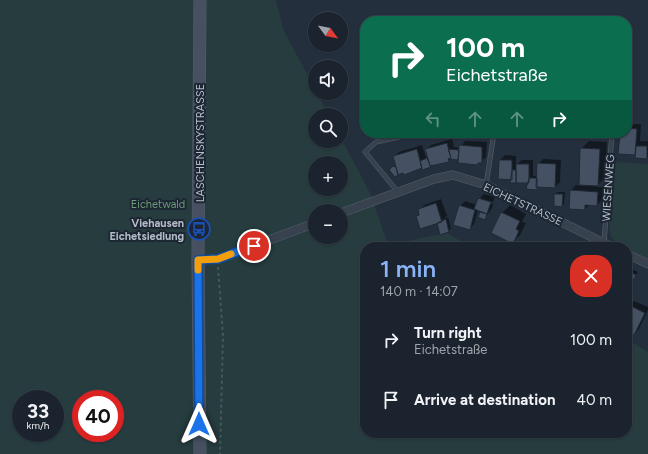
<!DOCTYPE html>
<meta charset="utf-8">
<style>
body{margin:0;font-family:Figtree,sans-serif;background:#282f3a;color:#f1f3f6;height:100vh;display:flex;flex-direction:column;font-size:15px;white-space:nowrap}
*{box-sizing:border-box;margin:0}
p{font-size:13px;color:#a0a4aa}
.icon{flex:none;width:22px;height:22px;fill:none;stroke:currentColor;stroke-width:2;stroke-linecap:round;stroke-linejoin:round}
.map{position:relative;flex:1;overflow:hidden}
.panel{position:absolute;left:360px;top:242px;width:272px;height:196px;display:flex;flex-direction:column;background:#1b232e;border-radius:16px;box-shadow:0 1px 3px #0004,0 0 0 1px #39404a}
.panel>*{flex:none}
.top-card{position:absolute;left:360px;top:16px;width:272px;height:122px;border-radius:16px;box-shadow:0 1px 3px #0004,0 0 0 1px #39404a;background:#0b6e4f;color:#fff;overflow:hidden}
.needle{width:26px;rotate:122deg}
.controls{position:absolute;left:308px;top:12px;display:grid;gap:8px}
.controls a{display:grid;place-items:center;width:40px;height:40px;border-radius:50%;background:#1b232e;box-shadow:0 1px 3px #0004,0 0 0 1px #39404a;font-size:20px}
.speed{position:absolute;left:12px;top:390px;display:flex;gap:8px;font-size:20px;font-weight:700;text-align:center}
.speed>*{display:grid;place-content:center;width:52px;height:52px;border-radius:50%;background:#1b232e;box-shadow:0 1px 3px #0004,0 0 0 1px #39404a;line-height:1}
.speed small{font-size:10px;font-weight:400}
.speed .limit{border:6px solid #d22;background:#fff;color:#111}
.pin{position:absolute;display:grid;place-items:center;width:34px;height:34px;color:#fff;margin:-17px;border:2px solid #fff;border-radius:50%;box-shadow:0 1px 4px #0007}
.me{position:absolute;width:44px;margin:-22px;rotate:0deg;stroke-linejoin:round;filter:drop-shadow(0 0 3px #0008)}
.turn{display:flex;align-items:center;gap:14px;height:84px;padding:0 20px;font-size:18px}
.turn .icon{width:52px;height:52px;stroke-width:2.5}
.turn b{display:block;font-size:28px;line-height:34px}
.lanes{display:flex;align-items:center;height:38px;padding:0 20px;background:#0003;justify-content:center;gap:20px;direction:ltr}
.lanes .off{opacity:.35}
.round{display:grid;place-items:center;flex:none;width:42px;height:42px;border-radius:16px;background:#282f3a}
.head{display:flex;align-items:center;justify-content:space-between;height:68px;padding:0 20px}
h1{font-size:24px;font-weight:600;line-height:30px;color:#8ab4f8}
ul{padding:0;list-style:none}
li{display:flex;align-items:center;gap:12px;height:60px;padding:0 20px}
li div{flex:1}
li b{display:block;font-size:15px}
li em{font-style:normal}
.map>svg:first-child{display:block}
</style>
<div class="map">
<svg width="648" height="454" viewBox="0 0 648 454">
<rect width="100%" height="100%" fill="#242f3e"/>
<path fill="#263c3f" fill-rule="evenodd" d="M0,0H276L283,29L315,89V93H317L329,115H315V141H341V138L370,193L388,245L447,233L471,247H365V433H627V339L648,352V454H0ZM315,163H341V189H315ZM315,211H341V237H315ZM21,399H55V433H21ZM81,399H115V433H81Z
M613,162L648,164V260C638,254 619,246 612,238C606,230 612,175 613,162Z"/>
<path fill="#0007" d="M365,118V130L364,131L359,123Z
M627,124H641L640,141H648V156L646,158L636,154L619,153L621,133H627Z
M452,139L454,147L460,148L465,141L487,142L486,157L481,162L452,158L448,161L398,174L390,170L396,164L394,157L399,152L422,145L426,158L428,157L426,150L431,145Z
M589,141L607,142L605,177L596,187H603L602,200L597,205L590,204L585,209L571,190L576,185L580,186L581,149Z
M505,155L516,156V165L522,160H533V176H538V164L543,159L561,160L560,182L555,187L527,188L529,182L512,179L500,160Z
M558,192H565L564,204L562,206L555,194Z
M484,194L495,197L493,202L480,198V200L493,204L492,208L485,218L479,217L482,211L478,210L474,224L469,229L460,206L465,201L477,205L479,199Z
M441,199L447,216L443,219L448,217L451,229L440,233L437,222L417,216L420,213L419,210L424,205Z
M510,205L526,214L522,222L526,223L520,235L513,242L502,213Z
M551,243L561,247H541L545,244L548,245Z
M631,269L638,272L631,283L627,281V275Z
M634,301L648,307V310L639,329L634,334L627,331V311Z"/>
<path fill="#455162" stroke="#1f2835" d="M364,121L365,131L364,132L358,123Z
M627,128L637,129L635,155L618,154L620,133H627Z
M579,133H599V136L579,135Z
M447,143L451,158L448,159L449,162L430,166L425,149Z
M459,145L482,147V163H478L477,165L458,163Z
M636,146H647V159L635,158Z
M580,148L600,149L598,186L579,185Z
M417,149L422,168L404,175L403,173L398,175L393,156Z
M448,149L459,150L458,160L448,159L451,158Z
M427,158L431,167L422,170L420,161Z
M499,160H512V180L498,179Z
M537,163L556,164L555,188L536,187Z
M516,164H529V183H516Z
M393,166L396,167L398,175L395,177L389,170Z
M512,170H516V183H510Z
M529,178H537V190L526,189Z
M570,190L598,192L597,206L585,205V210L569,209Z
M554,194H563L562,207L554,206Z
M478,198L491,202L487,214L474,209Z
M436,203L442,222L420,229L416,216L419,215L418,209Z
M459,205L475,210L470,230L453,225Z
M480,212L487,214L485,220L478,217Z
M501,212L520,221L516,229L519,231L513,244L491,233Z
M446,219L449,232L440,235L437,223Z
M628,271L636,275L631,285L627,283Z
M629,305L645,313L634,335L627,332V308Z"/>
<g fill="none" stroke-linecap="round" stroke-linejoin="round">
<g stroke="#565f6c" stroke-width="5">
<path id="lane" d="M486,185L494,133
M398,192L365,152L376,142L417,133
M604,243L612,133"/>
</g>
<g stroke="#565f6c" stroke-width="9">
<path id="street" d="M341,213L434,179L453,175L486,185L612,247
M627,254L648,264
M198,260L218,259L315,223"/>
</g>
<g stroke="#565f6c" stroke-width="13">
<path id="secondary" d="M200,454L198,260L200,0"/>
</g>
<path stroke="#44595c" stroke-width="2" stroke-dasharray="3 3" stroke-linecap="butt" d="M218,267L223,336L220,454"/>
<use href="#lane" stroke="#38414e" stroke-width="4"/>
<use href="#street" stroke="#38414e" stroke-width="8"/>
<use href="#secondary" stroke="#465061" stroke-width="12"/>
</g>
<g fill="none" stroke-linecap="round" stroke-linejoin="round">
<g stroke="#114b97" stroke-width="10">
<path id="route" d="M199,424L198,260L218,259L254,246"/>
</g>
<use href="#route" stroke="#1a73e8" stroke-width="7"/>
<path stroke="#f59e0b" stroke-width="7" d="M198,270V260L218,259L231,254"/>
</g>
<defs>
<g id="bus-ring" transform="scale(1.15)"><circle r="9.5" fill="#1d2633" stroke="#1a4fb4" stroke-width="1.5"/><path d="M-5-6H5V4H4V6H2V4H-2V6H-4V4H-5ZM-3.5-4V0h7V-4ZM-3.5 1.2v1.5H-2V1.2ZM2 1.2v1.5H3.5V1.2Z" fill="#1a4fb4"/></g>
</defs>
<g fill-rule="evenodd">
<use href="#bus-ring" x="199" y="229"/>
</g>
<g text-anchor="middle" stroke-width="4" stroke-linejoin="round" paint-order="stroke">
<g font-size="11" fill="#b4bcc9" stroke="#1d2633">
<text transform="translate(200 143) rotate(-90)" y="4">LASCHENSKYSTRASSE</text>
<text transform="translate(608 188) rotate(-86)" y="4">WIESENWEG</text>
<text transform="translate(523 204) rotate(25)" y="4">EICHETSTRASSE</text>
</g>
<g font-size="11" fill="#6b9a76" stroke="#1d2633">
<text x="158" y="208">Eichetwald</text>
</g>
<g font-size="11" font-weight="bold" fill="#b4bcc9" stroke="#1d2633" text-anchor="end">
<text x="184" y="227">Viehausen<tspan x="184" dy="13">Eichetsiedlung</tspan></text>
</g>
</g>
</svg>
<div class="controls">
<a><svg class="needle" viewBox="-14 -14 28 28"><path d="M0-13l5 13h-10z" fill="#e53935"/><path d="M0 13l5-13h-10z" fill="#a0a4aa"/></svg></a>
<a><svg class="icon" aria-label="sound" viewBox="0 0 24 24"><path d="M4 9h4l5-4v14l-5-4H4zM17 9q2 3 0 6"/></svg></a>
<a><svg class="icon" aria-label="search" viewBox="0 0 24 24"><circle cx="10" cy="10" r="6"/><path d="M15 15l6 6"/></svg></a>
<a>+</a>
<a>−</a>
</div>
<div class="speed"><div>33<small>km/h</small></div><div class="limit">40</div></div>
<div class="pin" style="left:254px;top:246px;background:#d93025"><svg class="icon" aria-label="arrive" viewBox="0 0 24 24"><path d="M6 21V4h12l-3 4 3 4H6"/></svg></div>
<svg class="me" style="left:199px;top:424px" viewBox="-20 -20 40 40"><path d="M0-17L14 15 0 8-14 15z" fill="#1a73e8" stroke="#fff" stroke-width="4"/></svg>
<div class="top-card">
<div class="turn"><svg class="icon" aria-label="right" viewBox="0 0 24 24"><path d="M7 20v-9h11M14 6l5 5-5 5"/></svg><div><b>100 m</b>Eichetstraße</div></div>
<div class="lanes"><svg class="icon off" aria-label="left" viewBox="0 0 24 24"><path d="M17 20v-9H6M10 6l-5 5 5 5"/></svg><svg class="icon off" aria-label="ahead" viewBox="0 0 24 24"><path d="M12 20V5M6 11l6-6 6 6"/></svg><svg class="icon off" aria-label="ahead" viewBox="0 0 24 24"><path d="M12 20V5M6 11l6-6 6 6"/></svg><svg class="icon" aria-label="right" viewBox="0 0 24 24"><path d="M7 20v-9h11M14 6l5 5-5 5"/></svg></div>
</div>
<section class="panel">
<div class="head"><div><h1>1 min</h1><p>140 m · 14:07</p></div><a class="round" style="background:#d93025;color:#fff"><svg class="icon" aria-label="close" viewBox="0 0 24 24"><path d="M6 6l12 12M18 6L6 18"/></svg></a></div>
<ul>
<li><svg class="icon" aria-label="right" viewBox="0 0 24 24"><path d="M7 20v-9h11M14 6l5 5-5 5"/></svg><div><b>Turn right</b><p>Eichetstraße</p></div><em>100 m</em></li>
<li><svg class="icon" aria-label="arrive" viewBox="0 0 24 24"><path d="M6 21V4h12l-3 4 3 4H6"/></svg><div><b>Arrive at destination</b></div><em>40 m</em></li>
</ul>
</section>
</div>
